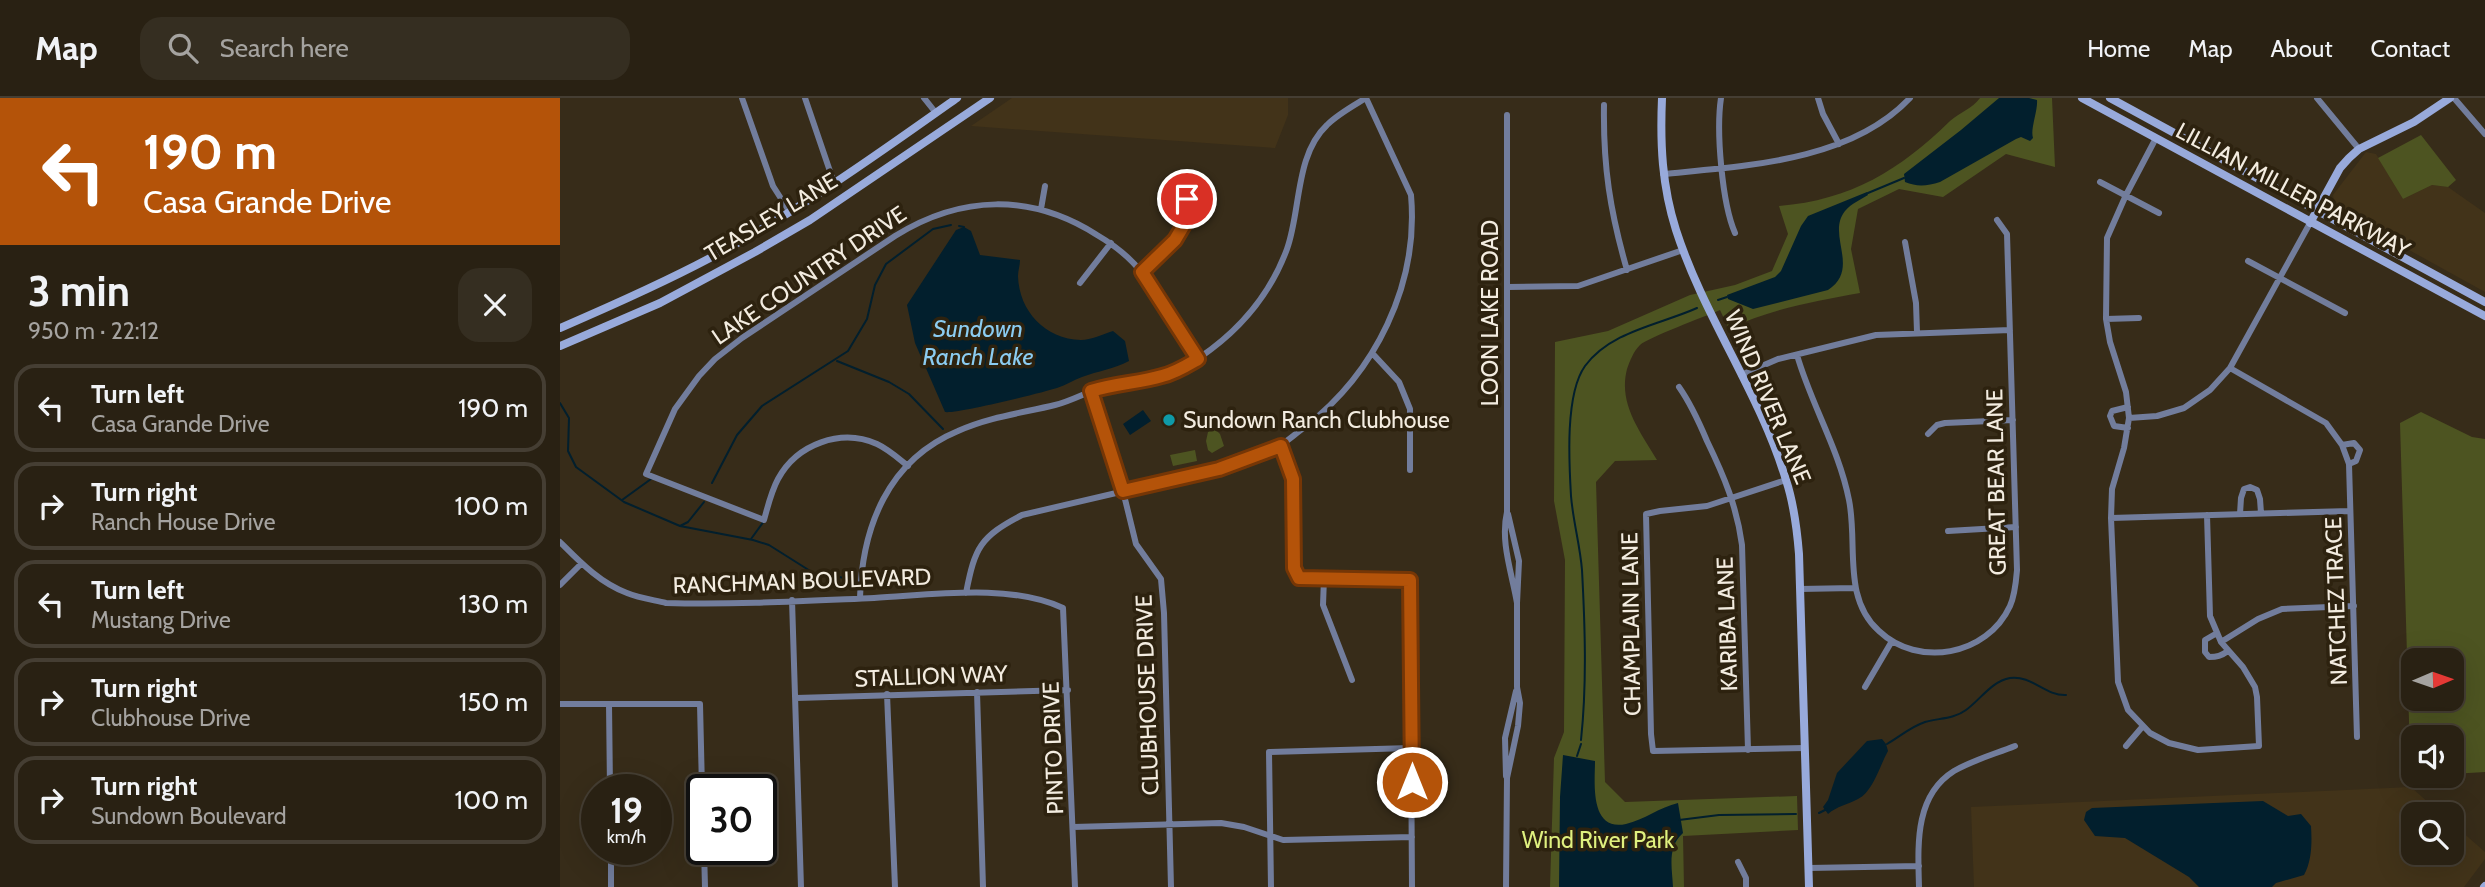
<!DOCTYPE html>
<meta charset="utf-8">
<style>
body{margin:0;font-family:Cabin,sans-serif;background:#352e21;color:#f1f3f6;height:100vh;display:flex;flex-direction:column;font-size:26px;white-space:nowrap}
*{box-sizing:border-box;margin:0}
p{font-size:23px;color:#a5a3a0}
.icon{flex:none;width:38px;height:38px;fill:none;stroke:currentColor;stroke-width:2;stroke-linecap:round;stroke-linejoin:round}
.map{position:relative;flex:1;overflow:hidden}
.panel{display:flex;flex-direction:column;background:#292113;width:560px}
.panel>*{flex:none}
.guide{background:#b45309;color:#fff;overflow:hidden}
.needle{width:46px;rotate:88deg}
.buttons{position:absolute;left:1841px;top:550px;display:grid;gap:14px}
.buttons a{display:grid;place-items:center;width:63px;height:63px;border-radius:14px;background:#292113;box-shadow:0 7px 28px #0002,0 0 0 2px #453e33;font-size:35px}
.speed{position:absolute;left:21px;top:676px;display:flex;gap:14px;font-size:35px;font-weight:700;text-align:center}
.speed>*{display:grid;place-content:center;width:91px;height:91px;border-radius:50%;background:#292113;box-shadow:0 7px 28px #0002,0 0 0 2px #453e33;line-height:1}
.speed small{font-size:18px;font-weight:400}
.speed .limit{border:4px solid #111;border-radius:10px;background:#fff;color:#111}
.pin{position:absolute;display:grid;place-items:center;width:60px;height:60px;color:#fff;margin:-30px;border:4px solid #fff;border-radius:50%;box-shadow:0 2px 7px #0007}
.me{position:absolute;width:77px;margin:-38px;rotate:0deg;stroke-linejoin:round;filter:drop-shadow(0 0 5px #0008)}
.turn{display:flex;align-items:center;gap:24px;height:147px;padding:0 28px;font-size:32px}
.turn .icon{width:91px;height:91px;stroke-width:2.5}
.turn b{display:block;font-size:49px;line-height:60px}
.round{display:grid;place-items:center;flex:none;width:74px;height:74px;border-radius:21px;background:#352e21}
.summary{display:flex;align-items:center;justify-content:space-between;height:119px;padding:0 28px}
h1{font-size:42px;font-weight:700;line-height:52px}
ul{padding:0;list-style:none}
li{display:flex;align-items:center;gap:21px;height:88px;margin:0 14px 10px;padding:0 14px;border:4px solid #453e33;border-radius:21px}
li div{flex:1}
li b{display:block;font-size:26px}
li em{font-style:normal}
header{display:flex;align-items:center;gap:42px;box-sizing:border-box;height:98px;padding:0 35px;background:#292113;border-bottom:2px solid #453e33}
header strong{font-size:33px}
nav{display:flex;gap:38px;margin-inline-start:auto;font-size:24px}
.search{width:490px;height:63px;background:#352e21;display:flex;align-items:center;gap:18px;box-sizing:border-box;padding:0 24px;border-radius:21px;color:#a5a3a0;font-size:26px}
main{display:flex;flex:1;min-height:0}
.map>svg:first-child{display:block}
</style>
<header>
<strong>Map</strong>
<div class="search"><svg class="icon" aria-label="search" viewBox="0 0 24 24"><circle cx="10" cy="10" r="6"/><path d="M15 15l6 6"/></svg>Search here</div>
<nav><a>Home</a><a>Map</a><a>About</a><a>Contact</a></nav>
</header>
<main>
<section class="panel">
<div class="guide">
<div class="turn"><svg class="icon" aria-label="left" viewBox="0 0 24 24"><path d="M17 20v-9H6M10 6l-5 5 5 5"/></svg><div><b>190 m</b>Casa Grande Drive</div></div>
</div>
<div class="summary"><div><h1>3 min</h1><p>950 m · 22:12</p></div><a class="round"><svg class="icon" aria-label="close" viewBox="0 0 24 24"><path d="M6 6l12 12M18 6L6 18"/></svg></a></div>
<ul>
<li><svg class="icon" aria-label="left" viewBox="0 0 24 24"><path d="M17 20v-9H6M10 6l-5 5 5 5"/></svg><div><b>Turn left</b><p>Casa Grande Drive</p></div><em>190 m</em></li>
<li><svg class="icon" aria-label="right" viewBox="0 0 24 24"><path d="M7 20v-9h11M14 6l5 5-5 5"/></svg><div><b>Turn right</b><p>Ranch House Drive</p></div><em>100 m</em></li>
<li><svg class="icon" aria-label="left" viewBox="0 0 24 24"><path d="M17 20v-9H6M10 6l-5 5 5 5"/></svg><div><b>Turn left</b><p>Mustang Drive</p></div><em>130 m</em></li>
<li><svg class="icon" aria-label="right" viewBox="0 0 24 24"><path d="M7 20v-9h11M14 6l5 5-5 5"/></svg><div><b>Turn right</b><p>Clubhouse Drive</p></div><em>150 m</em></li>
<li><svg class="icon" aria-label="right" viewBox="0 0 24 24"><path d="M7 20v-9h11M14 6l5 5-5 5"/></svg><div><b>Turn right</b><p>Sundown Boulevard</p></div><em>100 m</em></li>
</ul>
</section>
<div class="map">
<svg width="1925" height="789" viewBox="0 0 1925 789">
<rect width="100%" height="100%" fill="#372c19"/>
<path fill="#423319" d="M452,0H728V17L715,50L411,28Z
M1806,54L1816,56L1843,101L1872,87L1888,89L1925,115V194L1775,111L1773,97Z
M1851,689L1881,716H1853V754H1892V725L1925,754V761L1904,789H1414L1411,709Z"/>
<path fill="#4d5421" fill-rule="evenodd" d="M1420,0H1492L1495,69L1446,56L1383,99L1339,91L1298,111L1291,151L1300,195C1256,203 1210,211 1169,231L1160,212C1144,219 1089,239 1080,247C1073,254 1070,263 1067,271C1058,306 1080,333 1097,362L1055,363L1036,384L1045,684L1065,704L1237,698L1238,732L1123,738L1124,789H990L994,660L1004,634L1005,462L994,403L995,244L1048,233L1130,197L1175,187L1212,173L1228,136L1219,108C1291,102 1340,72 1390,23C1400,14 1412,11 1420,0Z
M1861,37L1896,82L1888,89L1872,87L1843,101L1818,60Z
M1861,314L1912,339L1925,341V674L1892,676V639H1853V677H1883L1875,691L1851,689L1840,325ZM1853,562H1892V600H1853Z
M654,330L660,336L664,348L652,355L648,352L646,343L648,334Z
M635,352L637,363L613,368L610,357Z"/>
<path fill="#021f2d" d="M1439,0H1469L1477,2C1478,13 1470,31 1473,40L1470,43L1461,39L1456,41L1380,84C1367,88 1357,89 1345,84L1344,76L1401,32Z
M1307,94L1308,97C1300,102 1292,105 1285,113C1266,137 1301,170 1268,192L1193,211L1168,201L1167,197L1215,179L1221,173L1241,128L1248,118Z
M404,129L411,133L420,157L460,162C460,167 458,173 458,178C459,213 485,241 521,242C531,242 543,236 553,233L565,243L569,263C554,271 538,273 522,279C514,282 506,287 497,290C481,295 396,316 385,314L355,245L347,207L396,132Z
M583,312L591,323L570,337L563,326Z
M1322,641L1326,646L1328,653C1320,667 1313,694 1298,701C1287,707 1277,708 1268,716L1263,709L1268,702L1277,675L1307,643Z
M1003,657L1035,663C1035,684 1029,734 1066,726C1084,722 1100,709 1118,705L1123,735C1107,749 1112,769 1113,789H999L1000,699Z
M1703,703L1728,718L1741,716L1751,728C1752,744 1752,763 1744,777L1716,785L1712,789H1639L1629,779L1565,740L1535,738L1524,722L1526,714L1532,710Z"/>
<g fill="none" stroke-linecap="round" stroke-linejoin="round">
<path stroke="#021f2d" stroke-width="2" d="M1308,95L1344,80
M399,128L404,129
M1158,202L1167,199
M277,263L329,284L349,296L383,331
M0,305L9,320L8,353L16,369L64,404L120,428L193,442L209,447L255,476L294,481
M152,385L177,337L202,308L288,253L307,221L315,187L326,166L373,131L391,127
M62,402L91,381
M120,428L128,424L144,404
M191,441L204,423
M1021,642C1027,586 1025,528 1022,472C1020,447 1013,423 1011,398C1009,364 1005,296 1025,268C1051,233 1099,227 1137,210
M1327,646C1339,639 1352,628 1365,624C1379,620 1394,621 1406,612C1420,602 1432,583 1450,580C1472,577 1485,598 1506,597
M1017,658L1021,646
M1259,715L1267,711
M1119,722L1159,717L1236,716"/>
<path stroke="#727d9c" stroke-width="6" d="M182,0L213,88L229,113
M245,0L274,85
M364,0L376,15
M1161,0C1156,33 1162,105 1175,135
M1258,0L1263,16L1279,46
M1757,0L1799,51
M1894,0L1925,36
M1044,7C1043,68 1050,113 1067,172
M947,17V414C940,444 952,475 957,505
M1596,40L1566,97L1547,140L1546,221L1550,244L1566,294L1569,320L1564,350L1552,391L1551,420L1558,584L1568,612L1590,635L1609,645L1638,652L1699,648L1697,599L1695,589L1683,569L1661,544L1650,518L1647,417
M1103,76C1184,68 1290,64 1350,0
M1540,84L1599,115
M481,111L485,88
M1345,144L1356,205L1357,234
M1688,163L1785,215
M582,174L615,142L628,120L627,101
M520,185L551,145
M947,189L1018,188L1123,152
M1546,221L1579,220
M813,256L839,284L850,311V372
M1237,257C1251,306 1279,351 1289,402C1298,446 1282,500 1319,533C1358,570 1427,558 1450,508C1455,497 1456,484 1457,472L1447,136L1437,122
M1670,270L1766,325L1782,347L1789,366L1797,639
M1181,277L1218,261L1316,237L1450,232
M1119,289C1131,306 1139,324 1147,343C1164,378 1177,409 1182,447L1188,652
M531,293L563,393L576,446L601,481L604,515L611,789
M1568,309L1552,313L1550,318L1554,328L1568,330
M1569,320L1597,318L1624,310L1650,292L1670,270L1750,125
M1368,336L1377,327L1385,325L1453,322
M1782,347L1794,345L1800,352L1796,363L1789,366
M721,348L733,381L734,470L739,480L850,482L852,789
M348,368C338,360 328,351 317,346C281,330 237,346 218,381C211,394 208,408 204,422L86,376L115,311L139,278L155,261L182,240L335,138C401,97 471,95 537,137C554,147 570,159 582,175C603,202 619,233 638,261
M1226,382L1147,408L1100,413L1086,416L1091,636L1093,653L1245,650
M1680,416L1681,400L1684,391L1690,389L1697,392L1700,401L1701,415
M1551,420L1790,413
M1388,433L1456,429
M0,444C20,464 40,485 67,495C79,500 94,502 106,505C175,507 245,503 314,500C372,497 449,485 503,510L515,789
M764,480L763,507L792,582
M0,487L21,466
M1240,491L1294,490
M406,495C415,449 420,439 462,417L659,371C679,365 700,358 719,348C728,343 736,335 745,329C815,275 859,187 851,97L806,0
M300,500C302,429 328,362 398,333C429,319 462,315 495,307C515,302 533,290 554,286C587,278 609,281 639,260C679,233 710,197 727,151C741,112 735,57 767,27C778,16 793,8 806,0
M232,502L241,789
M1657,535L1645,542V554L1649,559C1657,559 1661,558 1668,553
M1661,544L1698,521L1722,511L1794,508
M1305,589L1332,543
M417,594L423,789
M327,596L335,789
M236,600L508,592
M0,606H140L142,691
M49,606L50,691
M1566,648L1583,628
M946,678L945,640L956,593
M513,729L661,725L684,729L723,742L852,739
M51,751V789
M144,751L145,789
M1178,764L1186,780V789
M1249,770L1359,768
M711,789L709,654L851,650
M946,789L947,680L958,628L960,605L957,589V505L959,463L948,416
M1359,789C1358,748 1354,698 1394,673C1413,662 1435,656 1455,648"/>
<path stroke="#98aadb" stroke-width="8" d="M1102,0C1100,46 1102,88 1116,132C1144,219 1200,295 1226,382C1234,406 1237,431 1239,456L1249,789
M1522,0L1925,218
M1550,0L1925,204
M1750,125L1780,70L1789,60L1799,51L1854,24L1890,0
M0,230C51,208 101,186 150,160C237,114 318,56 397,0
M0,248L100,205L195,154L250,122L430,0
M1924,789L1925,788"/>
</g>
<g fill="none" stroke-linecap="round" stroke-linejoin="round">
<g stroke="#753606" stroke-width="18">
<path id="route" d="M627,101L628,120L615,142L582,174L638,261C626,268 615,275 602,278C579,285 556,285 531,293L563,393L659,371L721,348L733,381L734,470L739,480L850,482L852,684"/>
</g>
<use href="#route" stroke="#b45309" stroke-width="12"/>
</g>
<circle fill="#0f9aa8" stroke="#2d220f" stroke-width="2.5" cx="609" cy="322" r="7"/>
<g text-anchor="middle" stroke-width="7" stroke-linejoin="round" paint-order="stroke">
<g font-size="23" fill="#f3ece0" stroke="#2d220f">
<text transform="translate(1733 92) rotate(28)" y="8">LILLIAN MILLER PARKWAY</text>
<text transform="translate(211 119) rotate(-31)" y="8">TEASLEY LANE</text>
<text transform="translate(249 177) rotate(-34)" y="8">LAKE COUNTRY DRIVE</text>
<text transform="translate(930 215) rotate(-90)" y="8">LOON LAKE ROAD</text>
<text transform="translate(1208 299) rotate(67)" y="8">WIND RIVER LANE</text>
<text transform="translate(1436 384) rotate(-91)" y="8">GREAT BEAR LANE</text>
<text transform="translate(242 483) rotate(-2)" y="8">RANCHMAN BOULEVARD</text>
<text transform="translate(1776 503) rotate(-92)" y="8">NATCHEZ TRACE</text>
<text transform="translate(1071 526) rotate(-91)" y="8">CHAMPLAIN LANE</text>
<text transform="translate(1167 526) rotate(-92)" y="8">KARIBA LANE</text>
<text transform="translate(371 578) rotate(-2)" y="8">STALLION WAY</text>
<text transform="translate(587 597) rotate(-92)" y="8">CLUBHOUSE DRIVE</text>
<text transform="translate(493 650) rotate(-92)" y="8">PINTO DRIVE</text>
</g>
<g font-size="23" fill="#f3ece0" stroke="#2d220f" text-anchor="start">
<text x="623" y="330">Sundown Ranch Clubhouse</text>
</g>
<g font-size="23" fill="#dff07f" stroke="#2d220f">
<text x="1038" y="750">Wind River Park</text>
</g>
<g font-size="24" font-style="italic" fill="#8bccf1" stroke="#2d220f">
<text x="418" y="239">Sundown<tspan x="418" dy="28">Ranch Lake</tspan></text>
</g>
</g>
</svg>
<div class="buttons">
<a><svg class="needle" viewBox="-14 -14 28 28"><path d="M0-13l5 13h-10z" fill="#e53935"/><path d="M0 13l5-13h-10z" fill="#a5a3a0"/></svg></a>
<a><svg class="icon" aria-label="sound" viewBox="0 0 24 24"><path d="M4 9h4l5-4v14l-5-4H4zM17 9q2 3 0 6"/></svg></a>
<a><svg class="icon" aria-label="search" viewBox="0 0 24 24"><circle cx="10" cy="10" r="6"/><path d="M15 15l6 6"/></svg></a>
</div>
<div class="speed"><div>19<small>km/h</small></div><div class="limit">30</div></div>
<div class="pin" style="left:627px;top:101px;background:#d93025"><svg class="icon" aria-label="arrive" viewBox="0 0 24 24"><path d="M6 21V4h12l-3 4 3 4H6"/></svg></div>
<svg class="me" style="left:852px;top:684px" viewBox="-20 -20 40 40"><circle r="17" fill="#b45309" stroke="#fff" stroke-width="3"/><path d="M0-11L8 9 0 5-8 9z" fill="#fff"/></svg>
</div>
</main>
